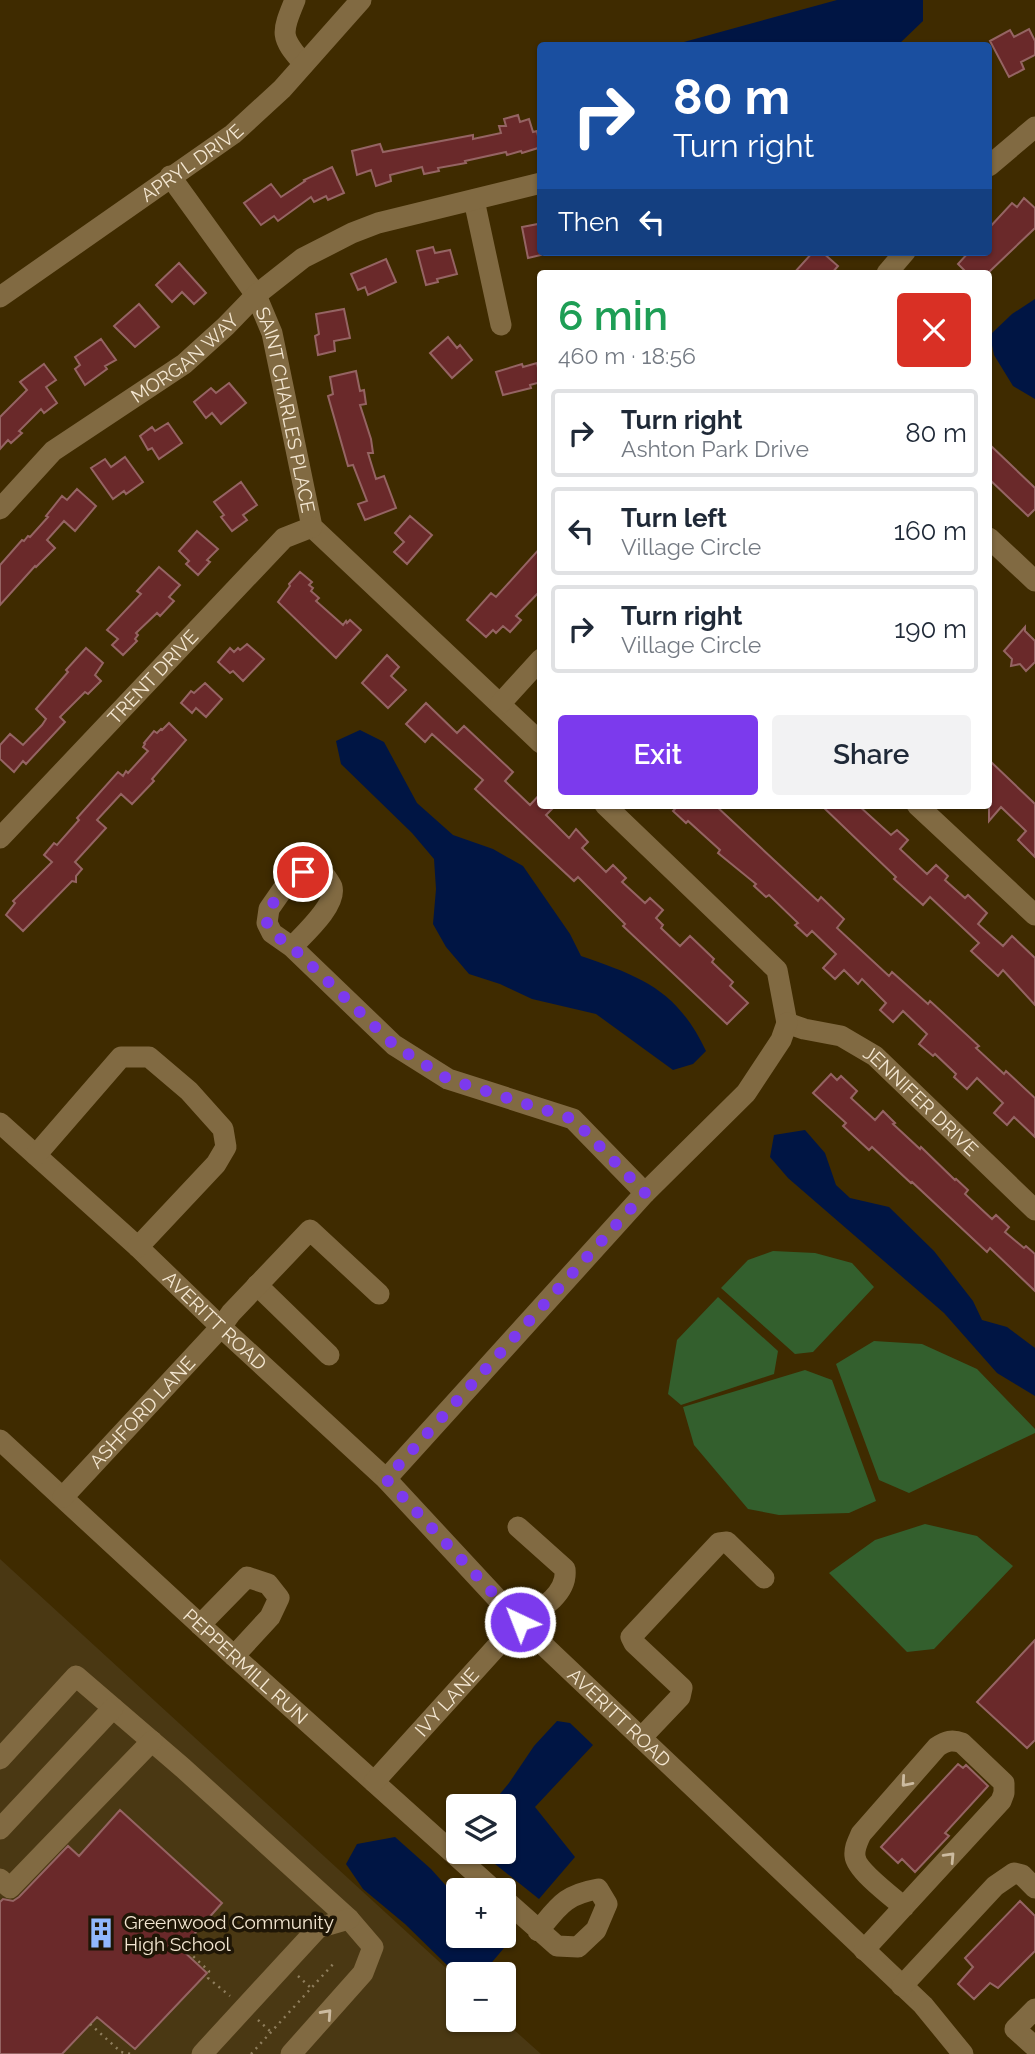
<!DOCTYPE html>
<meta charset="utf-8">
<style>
body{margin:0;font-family:Raleway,sans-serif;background:#f2f2f3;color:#1f2937;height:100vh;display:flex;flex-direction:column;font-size:26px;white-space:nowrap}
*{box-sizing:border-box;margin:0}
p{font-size:23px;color:#747a83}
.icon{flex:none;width:38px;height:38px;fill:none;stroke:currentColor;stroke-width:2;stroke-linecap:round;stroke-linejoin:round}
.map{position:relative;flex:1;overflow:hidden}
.sheet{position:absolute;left:537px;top:270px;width:455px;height:539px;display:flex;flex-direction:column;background:#fff;border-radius:7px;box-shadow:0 2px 5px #0004}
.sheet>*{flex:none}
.hud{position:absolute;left:537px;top:42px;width:455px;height:214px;border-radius:7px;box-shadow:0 2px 5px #0004;background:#1a4fa0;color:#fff;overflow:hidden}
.tools{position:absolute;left:446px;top:1794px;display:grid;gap:14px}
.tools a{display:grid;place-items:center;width:70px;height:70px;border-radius:7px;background:#fff;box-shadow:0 2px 5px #0004;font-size:35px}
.pin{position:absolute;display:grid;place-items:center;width:60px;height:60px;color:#fff;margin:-30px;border:4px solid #fff;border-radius:50%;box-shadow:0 2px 7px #0007}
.me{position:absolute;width:77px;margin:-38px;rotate:317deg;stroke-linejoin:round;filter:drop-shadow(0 0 5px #0008)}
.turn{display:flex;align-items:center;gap:24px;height:147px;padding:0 21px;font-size:32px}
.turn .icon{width:91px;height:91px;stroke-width:2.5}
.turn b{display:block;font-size:49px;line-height:60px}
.then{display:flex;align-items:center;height:66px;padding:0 21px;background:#0003;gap:14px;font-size:26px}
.round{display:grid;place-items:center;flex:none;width:74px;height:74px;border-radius:7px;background:#f2f2f3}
.summary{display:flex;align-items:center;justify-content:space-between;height:119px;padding:0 21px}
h1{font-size:42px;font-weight:600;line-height:52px;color:#1e9e55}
.action{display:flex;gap:14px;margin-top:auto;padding:14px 21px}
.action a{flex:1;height:80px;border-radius:7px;background:#7c3aed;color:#fff;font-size:28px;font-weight:600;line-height:80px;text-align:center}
.action a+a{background:#f2f2f3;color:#1f2937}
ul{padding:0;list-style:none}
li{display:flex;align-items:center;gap:21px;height:88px;margin:0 14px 10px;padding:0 7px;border:4px solid #e0e1e3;border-radius:7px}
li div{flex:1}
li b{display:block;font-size:26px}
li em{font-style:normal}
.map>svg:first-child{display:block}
</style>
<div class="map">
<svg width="1035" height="2054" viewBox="0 0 1035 2054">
<rect width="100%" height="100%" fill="#3f2b00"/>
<path fill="#4a3813" d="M0,1559L458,1979V2020H503L541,2054H0Z"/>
<path fill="#335f2d" d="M773,1251L815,1253L852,1263L874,1287L813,1352L795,1354L721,1288L748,1260Z
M718,1297L778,1351L774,1374L681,1405L668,1394L677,1340Z
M874,1341L922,1344L977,1369L1035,1429V1433L909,1493L879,1480L836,1364Z
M805,1370L832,1380L876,1501L849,1513L779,1515L748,1509L694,1445L683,1407Z
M925,1524L977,1536L1013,1566L934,1649L907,1652L829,1573L875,1540Z"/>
<path fill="#001544" d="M837,0H923V21L898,45H673Z
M1035,299V399L1013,386L994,355L990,335L1012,314Z
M360,730L384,742L417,803L453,835L493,849L523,866L570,934L581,956C642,977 677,990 706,1051L693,1064L673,1070L596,1014L532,999L500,984L469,974L446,947L433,924L436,889L434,859L412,833L341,764L336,741Z
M805,1130L825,1153L836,1185L850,1198L889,1207L934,1251L973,1301L982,1320L1007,1327L1035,1348V1396L997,1373L944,1313L788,1178L770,1157L774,1135Z
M557,1721L570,1723L593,1745L535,1807L575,1857L539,1899L480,1852H504V1806H490L509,1783L534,1746Z
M395,1837L431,1869L458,1899V1936H493L504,1948L482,1974H463L450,1968L405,1924L363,1889L346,1864L357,1844Z"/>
<path fill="#6a292a" stroke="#956463" stroke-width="2" d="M1029,29L1035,41V55L1021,62L1024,69L1009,77L990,41L1010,30L1014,37Z
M518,115L520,122L529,119L533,132L537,131L540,146L538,148L522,153L521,151L507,155L506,152L465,161L466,163L438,168L439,171L424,174L422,167L390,175L391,181L376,186L371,170L357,175L352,151L380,144L383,152L473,135V139L501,133L499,126H506L504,119Z
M332,167L344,193L328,200L326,196L314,202L311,197L278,221L274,216L261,225L244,203L271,184L281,197L305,181L304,180Z
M1024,198L1035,208V228L988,273H967L958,264L969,252H989V228L1012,203L1017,207Z
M538,224L539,227L541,226V255L528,258L522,227Z
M433,247L435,253L450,250L457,274L437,279L438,282L426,285L417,251Z
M813,252H822L838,266L832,273H794Z
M386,259L396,282L368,295L365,287L358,290L351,274Z
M179,263L206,293L194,304L182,292L172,302L156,285Z
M139,304L159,327L135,347L114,326Z
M344,309L350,338L334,341L335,351L318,355L315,336L319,334L316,314Z
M448,337L457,348L460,345L472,360L452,378L430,353Z
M101,339L116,360L105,366L107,369L85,385L75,369L80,365L75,357Z
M537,363L541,382L530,385L531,388L503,395L496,372L522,364L523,367Z
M44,364L56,380L46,387L57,403L44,413L41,409L19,431L22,433L11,443L8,440L0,449V417L27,390L20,382Z
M356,371L360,391L364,390L366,404L360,405L371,439L373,453H368L376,479L384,476L396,508L365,520L358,504L367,501L353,465L348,466L328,396L333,394L330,377Z
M229,383L246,403L221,424L212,413L206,418L194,402L211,388L216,393Z
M168,423L182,443L159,459L152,448L148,450L140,436L152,427L155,431Z
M989,444L1035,488V509L1028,516L989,479Z
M125,457L143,482L126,494L124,491L113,499L91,468L105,459L111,467Z
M241,482L257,505L243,515L247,520L232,531L221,517L224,515L214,502Z
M77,489L96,506L75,531L64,521L47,540L55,548L36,567L35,566L0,605V565L22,540L24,541L28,536L30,537L48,517L46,516L62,496L67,500Z
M410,516L432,535L407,564L394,552L404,542L395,533Z
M197,531L218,549L207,560L210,562L198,575L186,564L189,561L179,551Z
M541,547V590L516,616L521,620L510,632L503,626L496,633L493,630L486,637L467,620L491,593L496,597Z
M159,567L180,585L169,597L174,601L160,616L157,613L136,633L138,635L135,639L137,641L123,655L112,645L118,639L107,630L141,594L137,591Z
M300,572L312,582L309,585L313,588L311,591L319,598L316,601L343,625L346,621L347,623L350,620L361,630L336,658L278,602L290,586L289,584Z
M1025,627V631L1035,641V662L1026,671L1020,664L1011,666L1012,659L1004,651Z
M247,644L264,659L243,681L233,671L230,673L218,662L230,648L234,652L238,648L240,650Z
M86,648L103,663L95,675L101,681L88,694L85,692L60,717L65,722L26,764L23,761L14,772L0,759V745L10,734L23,745L42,725L46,719L36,709L68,672L66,670Z
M387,655L399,667L391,676L406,690L388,708L362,683Z
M205,683L222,699L206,717L196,708L192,713L181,703L191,691L194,693Z
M426,703L457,733L464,726L513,772L505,781L530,805L541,793V805H556L546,815L569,838L576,829L588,842L582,848L606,872L613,865L626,878L622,882L645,903L650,898L663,910L656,918L663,925L661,928L680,946L690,936L714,959L712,962L733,982L730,986L748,1003L727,1024L623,926L625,924L578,877L574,881L475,789L483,780L432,734L425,742L406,724Z
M169,723L186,740L152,779L154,781L132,804L121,794L97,820L106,828L75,862L82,869L76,876V882L72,881L23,931L6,915L15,903L13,901L52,862L44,855L54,843L57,845L79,820L77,818L118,772L123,776L126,771L128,773L148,751L143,747L145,744L144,743L154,731L157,733L161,729L162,730Z
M989,760L1035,804V857L1018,840L1026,831L1001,807L989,821Z
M679,805H715L818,901L821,897L844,919L837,928L889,976L892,972L928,1004L930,1001L979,1046L976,1048L1004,1074L1006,1071L1035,1098V1137L1014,1117L1007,1125L994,1113L1003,1103L977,1078L967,1089L954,1077L956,1074L935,1054L933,1056L919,1044L927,1034L903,1011L893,1022L880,1010L886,1003L862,979L858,984L844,970L835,979L823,968L836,954L812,931L807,936L795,925L798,923L769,895L766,897L754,886L756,884L718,853L720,850L688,821L686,823L673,811Z
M821,805H858L891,835L897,830L908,840L900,849L927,874L936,865L948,876L945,880L965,898L968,895L987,913L978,924L1003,946L1012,936L1035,958V1005L1003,970L998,976L971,951L979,943L930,897L923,905L894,879L896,877Z
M831,1074L837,1080L841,1076L857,1091L851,1098L875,1120L883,1111L895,1123L893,1124L920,1149L921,1147L955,1180L956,1179L968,1190L965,1194L992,1219L996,1215L1009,1227L1005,1232L1024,1248L1026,1246L1035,1254V1291L990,1248L987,1252L912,1182L911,1183L872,1147L869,1150L843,1126L846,1123L813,1093Z
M1035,1640V1740L1027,1748L977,1702Z
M958,1764L963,1768L966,1765L988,1786L945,1833L949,1836L915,1872L902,1859L898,1863L881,1847Z
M120,1810L222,1903L181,1949L207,1973L135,2049L97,2017L62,2054H0V1902L3,1899L13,1901L19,1897L68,1846L79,1856Z
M1020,1901L1035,1916V1951L998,1988L990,1983L974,1999L958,1984L973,1967L965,1958Z"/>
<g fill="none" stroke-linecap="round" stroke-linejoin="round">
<path stroke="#8f7e5d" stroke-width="2.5" stroke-dasharray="2 5" stroke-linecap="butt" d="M183,1947L209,1971L208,1978L230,1996
M298,1976L311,1988
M258,2020L271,2032
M90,2024L121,2052L131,2054
M251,2054L335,1962"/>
<g stroke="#816a42" stroke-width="21">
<path d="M295,0C281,34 280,37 304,64"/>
<path d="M989,166L1035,127"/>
<path id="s1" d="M170,176L256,295L272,333L312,527L541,743"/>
<path d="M474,200L501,325"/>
<path d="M887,273L905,252"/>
<path id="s2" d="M0,297L233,134L282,89L361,0"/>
<path id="s3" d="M0,509L53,451L184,364L226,326L256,295L303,258L352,233L378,223L541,183"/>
<path d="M989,538L1035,581"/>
<path d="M500,704L541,659"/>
<path d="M605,805L777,970L787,1023"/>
<path d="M917,805L1035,915"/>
<path id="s4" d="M0,838L284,538L312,527"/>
<path d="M292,947C304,934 337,905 332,887C330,882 325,876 322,872H303L285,886L269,909L267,923L272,933L292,947L394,1045L448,1079L573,1119L645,1193"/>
<path id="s5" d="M787,1023L804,1029L841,1036L875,1056L1035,1210"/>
<path id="s6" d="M0,1123L138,1247L221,1327L386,1479L519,1622L923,2005L963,2054"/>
<path d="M36,1155L121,1057H149L189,1091L223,1129L226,1147L216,1164L138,1247"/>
<path d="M257,1285L329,1355"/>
<path id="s7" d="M0,1440L234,1656L494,1890"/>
<path d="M386,1479L645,1193L746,1093L781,1040L787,1023"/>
<path id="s8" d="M63,1497L221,1327L231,1313L310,1230L379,1294"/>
<path d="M200,1625L247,1577L268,1584L279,1598L270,1617L234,1656"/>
<path d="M641,1738L680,1697L682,1688L634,1643L631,1637L719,1543L727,1542L764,1578"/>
<path d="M0,1759L76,1676L183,1768L349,1919L373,1947L363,1973L291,2054"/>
<path id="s9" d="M374,1782L519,1622C539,1610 568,1595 565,1569L518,1527"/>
<path d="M0,1829L113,1708"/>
<path d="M0,1879L10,1888L152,1741"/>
<path d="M504,1899L557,1946L578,1947L596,1930L607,1904L598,1889C564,1895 559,1906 538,1931"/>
<path d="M864,1950L1001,1801L1004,1793V1783L962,1743C952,1739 946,1741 937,1747L861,1834C858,1841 854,1848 855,1856C856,1870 892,1897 904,1907"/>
<path d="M902,1986L995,1886L1014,1873L1022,1875L1035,1888"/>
<path d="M1035,2009L1015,2029L1035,2047"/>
<path d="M202,2054L318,1928L349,1919"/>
</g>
</g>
<defs><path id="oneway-chevron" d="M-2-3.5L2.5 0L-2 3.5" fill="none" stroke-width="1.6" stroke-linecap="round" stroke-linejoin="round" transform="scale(1.75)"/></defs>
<g stroke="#ccbba0">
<use href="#oneway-chevron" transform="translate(906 1782) rotate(131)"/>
<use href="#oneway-chevron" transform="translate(950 1857) rotate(-47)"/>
<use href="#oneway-chevron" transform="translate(327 2014) rotate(-48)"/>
</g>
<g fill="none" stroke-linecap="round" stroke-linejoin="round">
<path stroke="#7c3aed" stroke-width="12" stroke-dasharray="0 21.6" d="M303,872L285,886L269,909L267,923L272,933L292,947L394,1045L448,1079L573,1119L645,1193L386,1479L520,1622"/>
</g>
<defs>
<g id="building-bare" transform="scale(2.415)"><path d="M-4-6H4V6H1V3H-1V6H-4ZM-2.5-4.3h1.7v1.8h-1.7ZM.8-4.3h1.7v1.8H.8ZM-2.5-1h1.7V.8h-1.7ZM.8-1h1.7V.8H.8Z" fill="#91b8fd" stroke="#1f1606" stroke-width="2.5" paint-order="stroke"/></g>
</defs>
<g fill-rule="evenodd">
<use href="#building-bare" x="101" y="1933"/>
</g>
<g text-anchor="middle" stroke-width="7" stroke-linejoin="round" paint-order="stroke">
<g font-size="19" fill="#f4e7d2" stroke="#1f1606">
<text dy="7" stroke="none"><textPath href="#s2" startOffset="234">APRYL DRIVE</textPath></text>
<text dy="7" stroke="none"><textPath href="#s3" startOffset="240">MORGAN WAY</textPath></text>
<text dy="7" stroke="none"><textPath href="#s1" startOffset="266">SAINT CHARLES PLACE</textPath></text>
<text dy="7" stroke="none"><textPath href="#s4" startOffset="222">TRENT DRIVE</textPath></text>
<text dy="7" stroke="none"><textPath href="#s5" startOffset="159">JENNIFER DRIVE</textPath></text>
<text dy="7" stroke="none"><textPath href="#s6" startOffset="292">AVERITT ROAD</textPath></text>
<text dy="7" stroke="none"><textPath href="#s8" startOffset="116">ASHFORD LANE</textPath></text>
<text dy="7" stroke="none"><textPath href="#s7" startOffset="334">PEPPERMILL RUN</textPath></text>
<text dy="7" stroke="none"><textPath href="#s9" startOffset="108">IVY LANE</textPath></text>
<text dy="7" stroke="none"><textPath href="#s6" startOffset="859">AVERITT ROAD</textPath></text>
</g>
<g font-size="19" fill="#f4e7d2" stroke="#1f1606" text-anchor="start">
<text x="124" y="1929">Greenwood Community<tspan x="124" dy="22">High School</tspan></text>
</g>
</g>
</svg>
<div class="tools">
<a><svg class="icon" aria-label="layers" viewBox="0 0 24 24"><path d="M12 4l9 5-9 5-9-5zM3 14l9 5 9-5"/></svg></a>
<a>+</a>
<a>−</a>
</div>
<div class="pin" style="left:303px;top:872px;background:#d93025"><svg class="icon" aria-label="arrive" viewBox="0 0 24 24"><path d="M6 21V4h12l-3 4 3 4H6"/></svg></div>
<svg class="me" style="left:520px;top:1622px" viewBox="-20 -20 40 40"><circle r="17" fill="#7c3aed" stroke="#fff" stroke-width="3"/><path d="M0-11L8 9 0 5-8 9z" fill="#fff"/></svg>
<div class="hud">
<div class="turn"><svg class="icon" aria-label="right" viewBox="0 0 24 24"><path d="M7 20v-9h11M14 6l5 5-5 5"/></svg><div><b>80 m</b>Turn right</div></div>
<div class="then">Then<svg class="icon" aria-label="left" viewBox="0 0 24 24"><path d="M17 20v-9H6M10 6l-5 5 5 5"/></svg></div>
</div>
<section class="sheet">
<div class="summary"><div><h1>6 min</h1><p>460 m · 18:56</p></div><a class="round" style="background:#d93025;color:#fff"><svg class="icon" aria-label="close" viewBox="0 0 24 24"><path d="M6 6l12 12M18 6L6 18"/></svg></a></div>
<ul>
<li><svg class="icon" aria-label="right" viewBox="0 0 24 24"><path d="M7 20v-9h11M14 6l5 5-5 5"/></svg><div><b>Turn right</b><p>Ashton Park Drive</p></div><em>80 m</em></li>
<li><svg class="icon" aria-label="left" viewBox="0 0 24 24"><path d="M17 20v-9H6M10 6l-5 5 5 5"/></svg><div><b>Turn left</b><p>Village Circle</p></div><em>160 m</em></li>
<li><svg class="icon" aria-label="right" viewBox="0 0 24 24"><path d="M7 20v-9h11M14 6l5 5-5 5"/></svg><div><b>Turn right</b><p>Village Circle</p></div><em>190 m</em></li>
</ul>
<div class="action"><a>Exit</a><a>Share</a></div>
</section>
</div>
